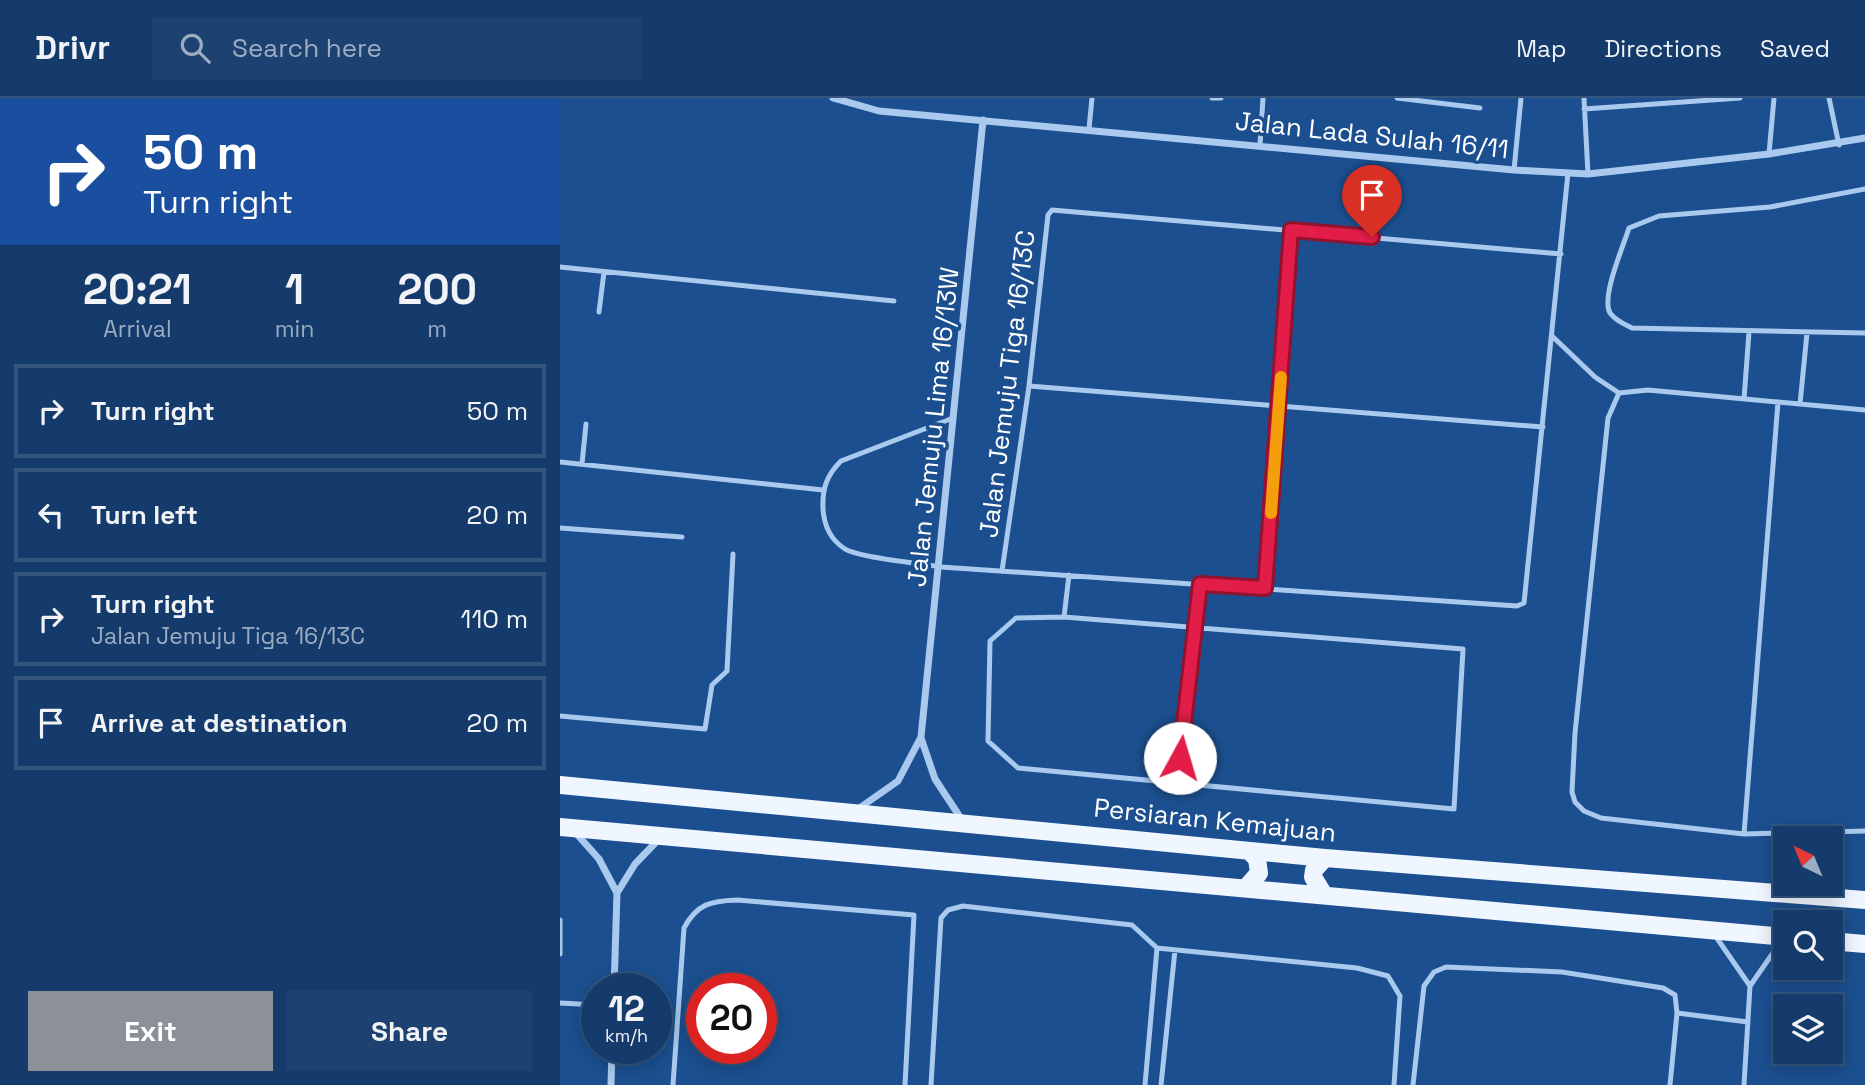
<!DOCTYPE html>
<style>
body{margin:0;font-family:"Space Grotesk",sans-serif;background:#1d4271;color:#f1f3f6;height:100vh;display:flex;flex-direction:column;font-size:26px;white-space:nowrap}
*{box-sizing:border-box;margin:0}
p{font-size:23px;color:#9dadc1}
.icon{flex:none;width:38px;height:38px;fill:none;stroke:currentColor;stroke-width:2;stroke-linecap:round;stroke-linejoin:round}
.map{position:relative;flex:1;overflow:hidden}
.panel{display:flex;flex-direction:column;background:#143b6b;width:560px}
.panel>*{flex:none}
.top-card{background:#1a4fa0;color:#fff;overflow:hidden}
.needle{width:46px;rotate:317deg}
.controls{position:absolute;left:1213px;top:728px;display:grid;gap:14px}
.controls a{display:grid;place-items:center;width:70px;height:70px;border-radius:0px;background:#143b6b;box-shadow:0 4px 18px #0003,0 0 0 2px #33557e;font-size:35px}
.speed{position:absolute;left:21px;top:875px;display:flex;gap:14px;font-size:35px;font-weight:700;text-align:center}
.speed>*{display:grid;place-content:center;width:91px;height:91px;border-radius:50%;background:#143b6b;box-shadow:0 4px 18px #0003,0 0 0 2px #33557e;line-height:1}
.speed small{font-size:18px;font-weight:400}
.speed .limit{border:10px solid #d22;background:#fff;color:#111}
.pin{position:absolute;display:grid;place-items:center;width:60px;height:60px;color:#fff;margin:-72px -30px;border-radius:50% 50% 50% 0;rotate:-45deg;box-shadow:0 0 7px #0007}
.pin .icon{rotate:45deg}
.me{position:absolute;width:77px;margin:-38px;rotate:6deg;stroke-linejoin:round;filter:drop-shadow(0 0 5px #0008)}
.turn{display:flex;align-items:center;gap:24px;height:147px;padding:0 28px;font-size:32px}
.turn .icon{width:91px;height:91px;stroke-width:2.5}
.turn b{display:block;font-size:49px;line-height:60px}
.eta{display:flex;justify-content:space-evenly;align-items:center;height:119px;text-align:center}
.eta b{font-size:42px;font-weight:700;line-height:49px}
.primary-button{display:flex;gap:14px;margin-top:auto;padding:14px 28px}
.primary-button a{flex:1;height:80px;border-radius:0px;background:#8c9099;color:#fff;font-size:28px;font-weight:700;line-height:80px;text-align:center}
.primary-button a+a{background:#1d4271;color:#f1f3f6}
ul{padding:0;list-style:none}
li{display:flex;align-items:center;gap:21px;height:94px;margin:0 14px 10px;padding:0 14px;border:4px solid #33557e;border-radius:0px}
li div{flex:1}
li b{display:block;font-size:26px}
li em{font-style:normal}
header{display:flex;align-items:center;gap:42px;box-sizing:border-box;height:98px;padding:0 35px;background:#143b6b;border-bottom:2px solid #33557e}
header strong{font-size:33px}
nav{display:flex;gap:38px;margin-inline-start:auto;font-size:24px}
.search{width:490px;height:63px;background:#1d4271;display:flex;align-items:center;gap:18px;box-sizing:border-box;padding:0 24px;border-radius:0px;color:#9dadc1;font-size:26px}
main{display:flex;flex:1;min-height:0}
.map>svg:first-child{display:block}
</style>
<header>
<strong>Drivr</strong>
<div class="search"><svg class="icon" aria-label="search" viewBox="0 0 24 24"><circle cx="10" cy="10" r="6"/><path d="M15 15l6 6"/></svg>Search here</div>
<nav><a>Map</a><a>Directions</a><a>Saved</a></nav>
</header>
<main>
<section class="panel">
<div class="top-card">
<div class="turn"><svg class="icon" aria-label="right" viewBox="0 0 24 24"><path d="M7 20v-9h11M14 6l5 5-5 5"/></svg><div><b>50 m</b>Turn right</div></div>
</div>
<div class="eta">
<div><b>20:21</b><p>Arrival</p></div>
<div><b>1</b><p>min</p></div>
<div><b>200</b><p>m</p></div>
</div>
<ul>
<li><svg class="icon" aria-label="right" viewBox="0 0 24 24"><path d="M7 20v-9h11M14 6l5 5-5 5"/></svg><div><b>Turn right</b></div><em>50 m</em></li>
<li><svg class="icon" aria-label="left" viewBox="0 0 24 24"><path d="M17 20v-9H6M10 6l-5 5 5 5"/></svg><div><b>Turn left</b></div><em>20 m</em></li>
<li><svg class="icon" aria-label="right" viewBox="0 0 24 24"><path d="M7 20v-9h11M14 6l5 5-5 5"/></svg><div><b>Turn right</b><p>Jalan Jemuju Tiga 16/13C</p></div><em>110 m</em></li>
<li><svg class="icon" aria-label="arrive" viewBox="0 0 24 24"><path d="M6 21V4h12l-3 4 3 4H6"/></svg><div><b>Arrive at destination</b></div><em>20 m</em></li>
</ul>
<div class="primary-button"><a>Exit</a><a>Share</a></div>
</section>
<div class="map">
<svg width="1305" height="987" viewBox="0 0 1305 987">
<rect width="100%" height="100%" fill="#1b4f8f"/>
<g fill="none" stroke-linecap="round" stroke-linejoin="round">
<path stroke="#a9c9ee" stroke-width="5" d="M652,0H661
M837,0L920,10
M1024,0L1028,76
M1269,0L1279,47
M1024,11L1180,0
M529,31L532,0
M700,47L703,0
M1209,56L1214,0
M954,72L961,0
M1305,91L1210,109L1099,118L1069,130C1063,149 1041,199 1050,215C1056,223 1064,226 1072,230L1305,235
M0,169L334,203
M39,214L44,174
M992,238L1035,279L1059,295
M469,288L983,329
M1184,301L1189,234
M1240,306L1247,235
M1305,312L1088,292L1059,295L1048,320L1015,635L1012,694L1015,704L1024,713L1041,720L1184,736L1305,733
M393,320L281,363C267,377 262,390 263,411C264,427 271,442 285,451C299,460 361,465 381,469L957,508L964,505L1008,75
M0,364L263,392
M22,366L26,326
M0,430L122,439
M442,473L469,288L488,117L492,112L1001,156
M705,490L731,133
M504,519L903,551L894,711L458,670L428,643L430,543L456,520Z
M504,519L509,477
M0,618L145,631L152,587L167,573L173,456
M618,686L640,486
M1184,736L1218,304
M0,822V856
M1154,836L1190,888
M597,850L797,870L828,878L840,898L834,987
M0,905L37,907
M1117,915L1188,924
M113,987L124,830C137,806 150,803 177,802L354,817L345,987
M371,987L381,820L388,812L403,808L572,827L597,850L585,987
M601,987L615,852
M853,987L864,888L874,874L886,869L1002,874L1103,890L1115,897L1117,915L1110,987
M1184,987L1190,888L1222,842"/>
<path stroke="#a9c9ee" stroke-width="7" d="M273,0L319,13L954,72L1028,76L1209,56L1305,40
M361,640L375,681L402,722
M298,711L338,683L361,639L423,22
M14,733L39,761L57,795L54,891
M57,795L75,766L100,740
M51,987L52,950"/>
<path stroke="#f0f6ff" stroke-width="18" d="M0,687L765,760L1305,802
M0,729L1225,839
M686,790L699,775L697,761L689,753
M764,797L753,779L754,772L765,760
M1270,843L1305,846"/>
</g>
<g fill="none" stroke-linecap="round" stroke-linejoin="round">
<g stroke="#92132f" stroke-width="18">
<path id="route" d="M620,660L640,486L705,490L731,132L812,139"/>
</g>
<use href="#route" stroke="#e11d48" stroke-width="12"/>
<path stroke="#f59e0b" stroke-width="12" d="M711,415L721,279"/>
</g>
<g text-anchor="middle" stroke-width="7" stroke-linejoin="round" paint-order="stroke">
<g font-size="26" fill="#fff" stroke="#1b4f8f">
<text transform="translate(812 37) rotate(6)" y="9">Jalan Lada Sulah 16/11</text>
<text transform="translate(447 286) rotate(-83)" y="9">Jalan Jemuju Tiga 16/13C</text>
<text transform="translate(373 329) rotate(-84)" y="9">Jalan Jemuju Lima 16/13W</text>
<text transform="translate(655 722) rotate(6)" y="9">Persiaran Kemajuan</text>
</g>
</g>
</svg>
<div class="controls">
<a><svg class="needle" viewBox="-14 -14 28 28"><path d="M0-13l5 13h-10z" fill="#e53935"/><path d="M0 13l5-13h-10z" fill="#9dadc1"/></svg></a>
<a><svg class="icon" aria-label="search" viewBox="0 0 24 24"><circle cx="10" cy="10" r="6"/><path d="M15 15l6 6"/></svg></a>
<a><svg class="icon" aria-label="layers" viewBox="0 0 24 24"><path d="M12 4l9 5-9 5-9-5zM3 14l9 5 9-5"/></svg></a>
</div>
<div class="speed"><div>12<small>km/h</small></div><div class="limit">20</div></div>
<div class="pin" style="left:812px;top:139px;background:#d93025"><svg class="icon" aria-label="arrive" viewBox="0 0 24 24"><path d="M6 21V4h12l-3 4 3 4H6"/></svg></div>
<svg class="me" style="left:620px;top:660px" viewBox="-20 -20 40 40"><circle r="19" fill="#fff"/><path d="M0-13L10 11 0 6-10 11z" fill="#e11d48"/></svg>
</div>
</main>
